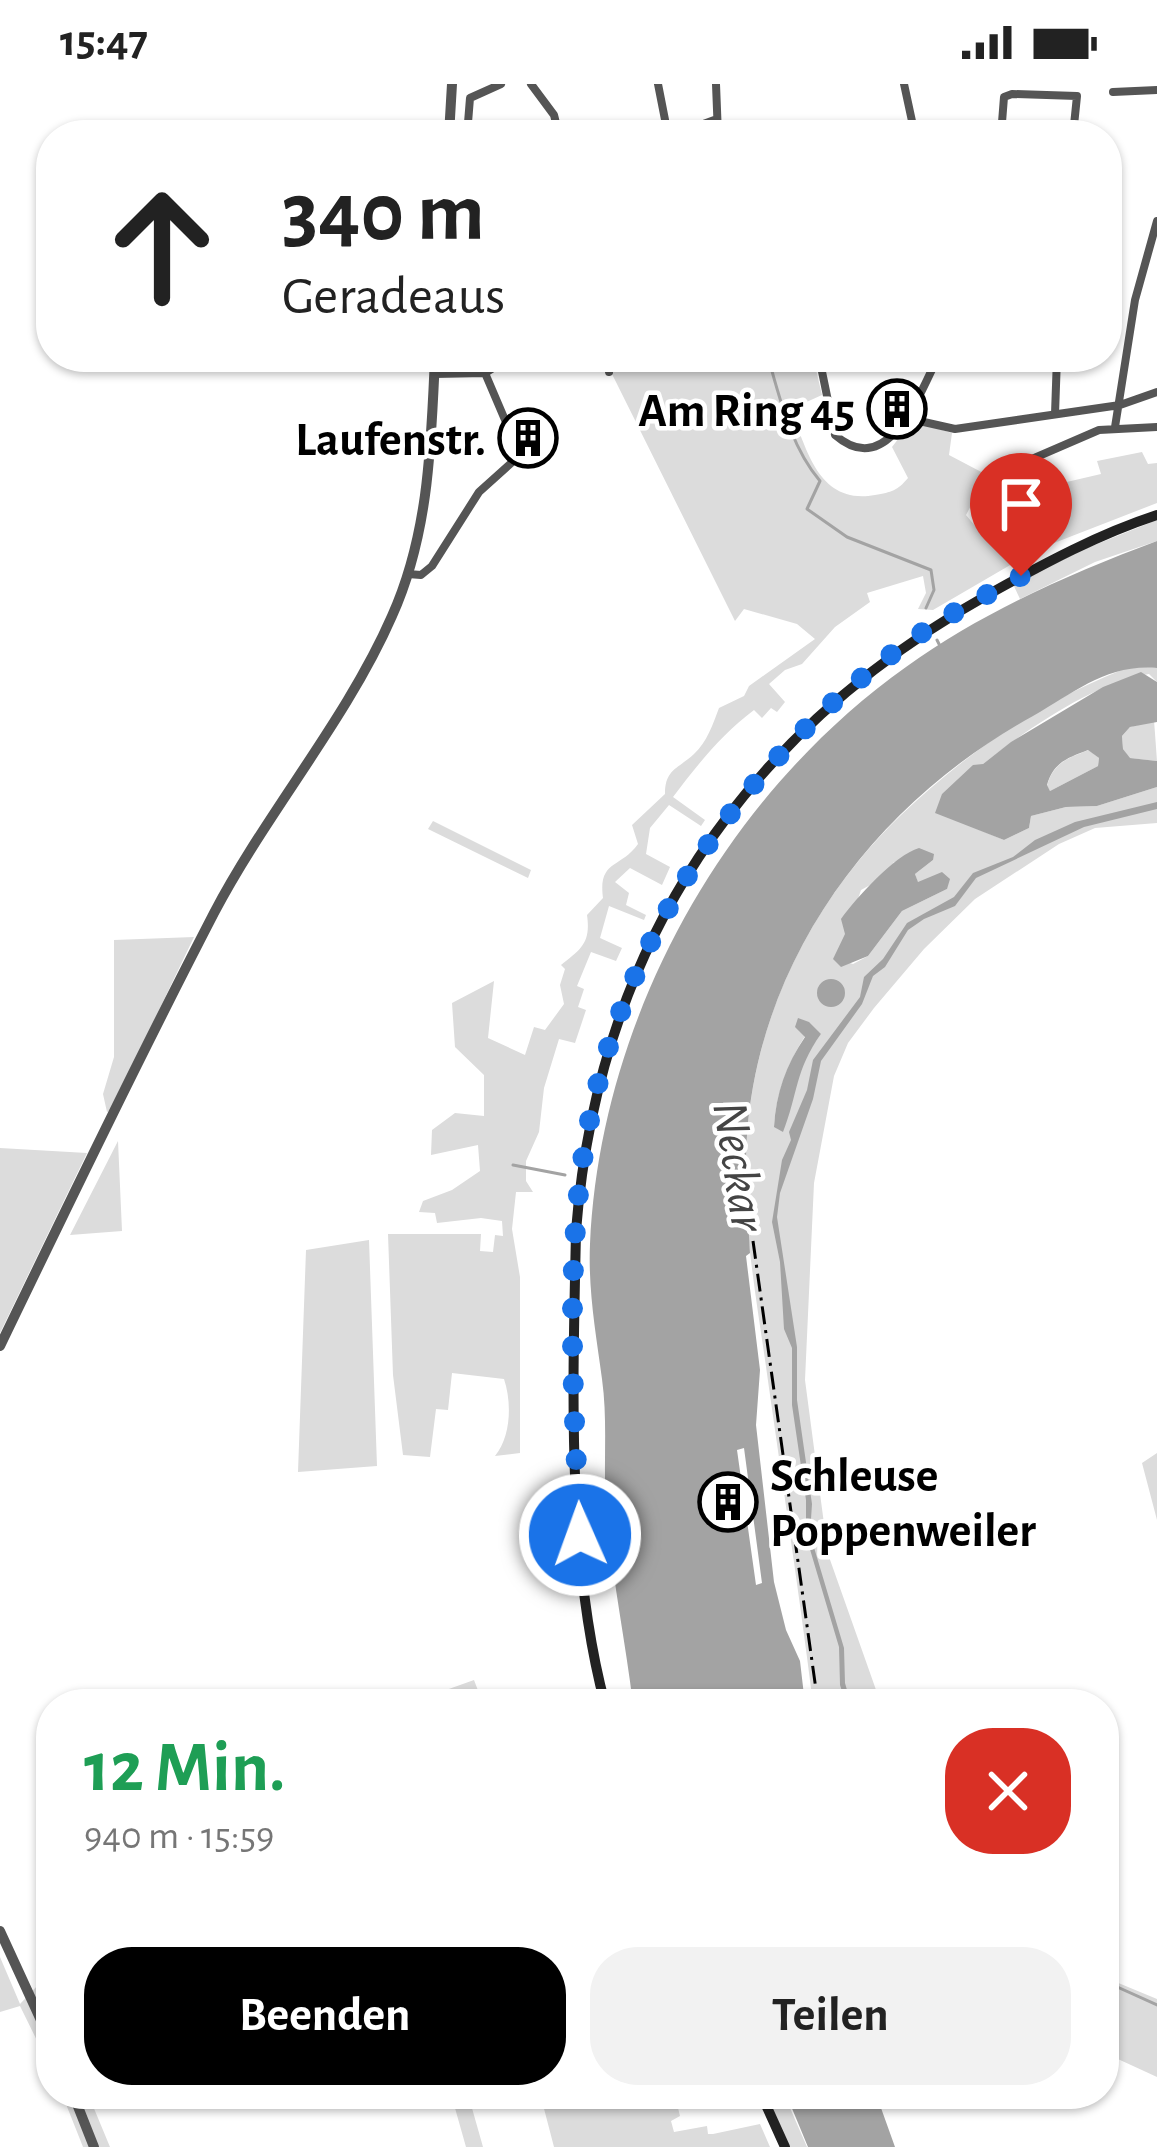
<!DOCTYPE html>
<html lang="de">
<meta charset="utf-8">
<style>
body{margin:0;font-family:"Alegreya Sans",sans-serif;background:#f2f2f2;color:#222;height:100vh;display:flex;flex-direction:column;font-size:45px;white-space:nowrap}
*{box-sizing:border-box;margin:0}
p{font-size:39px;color:#767676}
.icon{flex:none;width:66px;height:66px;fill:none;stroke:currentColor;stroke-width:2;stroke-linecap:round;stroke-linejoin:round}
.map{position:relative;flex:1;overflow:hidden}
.details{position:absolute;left:36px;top:1605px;width:1083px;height:420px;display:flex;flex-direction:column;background:#fff;border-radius:48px;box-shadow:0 3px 9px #0004}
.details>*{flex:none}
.banner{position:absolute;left:36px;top:36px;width:1086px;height:252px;border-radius:48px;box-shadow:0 3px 9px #0004;background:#fff;color:#222;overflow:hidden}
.pin{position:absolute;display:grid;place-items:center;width:102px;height:102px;color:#fff;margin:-123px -51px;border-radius:50% 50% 50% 0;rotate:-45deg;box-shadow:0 0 12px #0007}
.pin .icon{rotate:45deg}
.me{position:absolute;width:132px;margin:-66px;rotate:358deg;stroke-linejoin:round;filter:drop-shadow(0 0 9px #0008)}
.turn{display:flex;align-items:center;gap:42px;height:252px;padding:0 48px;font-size:54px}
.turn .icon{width:156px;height:156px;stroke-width:2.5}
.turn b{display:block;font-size:84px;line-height:102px}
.round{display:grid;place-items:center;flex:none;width:126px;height:126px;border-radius:48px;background:#f2f2f2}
.summary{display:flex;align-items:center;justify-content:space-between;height:204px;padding:0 48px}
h1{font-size:72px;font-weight:700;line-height:90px;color:#1e9e55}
.cta{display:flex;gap:24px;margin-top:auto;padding:24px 48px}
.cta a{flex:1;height:138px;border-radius:48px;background:#000;color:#fff;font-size:48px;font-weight:700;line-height:138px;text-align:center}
.cta a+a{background:#f2f2f2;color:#222}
.status{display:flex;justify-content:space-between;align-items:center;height:84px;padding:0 60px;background:#fff;direction:ltr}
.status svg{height:33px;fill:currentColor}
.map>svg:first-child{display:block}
</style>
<div class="status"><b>15:47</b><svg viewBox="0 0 49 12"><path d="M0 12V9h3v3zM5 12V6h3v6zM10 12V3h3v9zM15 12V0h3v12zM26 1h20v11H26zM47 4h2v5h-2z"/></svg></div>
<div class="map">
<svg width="1157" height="2063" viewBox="0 0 1157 2063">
<rect width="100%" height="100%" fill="#fff"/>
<path fill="#dcdcdc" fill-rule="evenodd" d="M619,273H813L822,311L791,325C807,367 819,421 875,411C892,408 897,407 908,394L892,363L912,337L952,349L949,371L987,391L966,431L980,448L996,447L1004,438L1003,430L1024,421L1020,404H1041L1101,390L1097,377L1142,368L1148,380L1157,379V419L1036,466L933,526L918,525L926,509L923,492L867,509L870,518L835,543L802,580L785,586L769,600L785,618L777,628L771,624L762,634L754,626C721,651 698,680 673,713L705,736L701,742L669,721L650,744L646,770L670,783L662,801L630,784L615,798L629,809L626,821L646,831L644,836L609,822L600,854L622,864L616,877L591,868L577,902L584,905L578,923L586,926L575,959L559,955L544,1004L539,1048L526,1077V1097L533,1108H516L512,1145L520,1193V1369L495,1372C511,1352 512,1319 504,1295L452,1289L448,1326L436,1325L430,1373L403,1371L393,1291L388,1150H481L480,1167L493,1168L495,1151L503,1152L502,1137L481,1134L437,1139L435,1129L419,1128L423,1117L452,1106L480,1087L478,1061L431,1071L432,1046L455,1029L484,1032V991L455,963L452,919L494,897L488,954L525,971L534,943L545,946L564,920L560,901L565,885L561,881C581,865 591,859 587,831L603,814C598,776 620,785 638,760L632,741L665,710C665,685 678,685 694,670C707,658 713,640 719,624L744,612L749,602L815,555L797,540L744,525L735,537L611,288Z
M1157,436V457L1095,478L1020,515L1013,500L1087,464Z
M1137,580L1157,584V598L1149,590C1095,598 1026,646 983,680L980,746L1004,756L1029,744L1031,732L1066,723L1097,722L1157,703V739L1095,744L1059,760L975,815L924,865L874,924L848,959L834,992L814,1099L805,1296L828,1470L881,1620H813C800,1515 784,1410 769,1304C758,1221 740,1136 747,1051C756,928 813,816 901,731C969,666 1048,613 1137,580ZM933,776L915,790L918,799L947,805L902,827L868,872L853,880L834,874L842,862L861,806L883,794L894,778ZM821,950L808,968L774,1043C776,1009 787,981 805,952Z
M1154,636L1157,677L1129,674L1123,665L1122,652L1130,643Z
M1089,666L1099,674L1098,682L1050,707L1047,702C1053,679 1068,674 1089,666Z
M433,737L531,786L528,794L428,745Z
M194,853L111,1026L107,1028L103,1010L114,973V856Z
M118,1057L122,1147L70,1151Z
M0,1064L87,1069L0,1249Z
M369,1156L377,1382L298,1388L306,1166Z
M1157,1369V1436L1142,1379Z
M474,1596L482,1617L448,1620L446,1606Z
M0,1873L20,1920L39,1900L51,1926V1985L20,1922L0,1928Z
M1116,1898L1157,1915V1993L1107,1970L1104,1964V1903Z
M62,2010H88L110,2063H83Z
M451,2010H468L483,2063H466Z
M526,2010H663L668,2023L677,2020L680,2032L671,2037L674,2048L707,2042L708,2050H713L760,2040L770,2063H554L542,2017Z
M766,2010H784L807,2063H790Z"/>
<path fill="#a3a3a3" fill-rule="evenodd" d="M1157,457V584C1106,580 1076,608 1033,632C878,717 760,870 747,1051C744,1090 748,1130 750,1169L746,1172L760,1286L756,1341L774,1498L786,1546L800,1577L805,1620H633C625,1554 611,1488 606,1422C603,1380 608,1338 602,1295C596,1250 588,1207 590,1160C600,936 723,713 906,583C981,529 1071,489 1157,457ZM744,1364L762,1499L756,1501L737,1366Z
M1141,588L1157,598V638L1130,643L1122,652L1123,665L1130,674L1157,677V703L1097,722L1066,723L1031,732L1029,744L1004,756L935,729L942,710L973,681L983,680L1011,658L1103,603ZM1088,666L1099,674L1098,682L1050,707L1047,701C1053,679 1067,674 1088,666Z
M1157,718V725L1084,743L976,794L955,822L924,835L908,846L885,883L873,892L862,920L821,977L813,1015L780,1109L777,1133L797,1263V1316L812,1420L810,1450L844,1564L845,1599L851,1620H846L840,1601L839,1563L806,1452V1416L792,1321V1264L784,1245L780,1178L772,1138L782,1076L791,1056L789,1048L807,1006L813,976L860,913L864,893L883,875L907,839L954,813L973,789L1013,773L1035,756L1075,738Z
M919,764L934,770L933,776L915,790L918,798L942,788L950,795L947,805L902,827L868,872L841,883L833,875L845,850L841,835C856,814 895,771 919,764Z
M817 909a14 14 0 1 1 28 0a14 14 0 1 1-28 0Z
M798,934L809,938L821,950C795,986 798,1010 783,1048L774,1043C776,1009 786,981 805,953L795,943Z
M786,2010H876L895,2063H808Z"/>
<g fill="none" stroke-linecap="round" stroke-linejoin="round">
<path stroke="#a3a3a3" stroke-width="3" d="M768,273C780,315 791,363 820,397L807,425L847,453L931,486L934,506L926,524
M937,556L940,562
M513,1081L565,1091
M1104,1897L1157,1921"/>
<path stroke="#555" stroke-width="8" d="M531,0L554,31L559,51
M658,0L668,51
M716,0L718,51
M904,0L915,51
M1113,8L1157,6
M467,51L470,14L501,0
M673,51L717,35
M1001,51L1004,13L1012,10L1077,12L1073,51
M464,273L465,275
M606,273L609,288
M819,273L835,351C888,397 919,311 938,273
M434,290L485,289L511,273
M1055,330L1057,273
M906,334L955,345L1120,321L1157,308
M1115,343L1135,216L1157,137
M997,390L1099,346L1157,343
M408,490L421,491L432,482L479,408L520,371L485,289"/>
<path stroke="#555" stroke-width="10" d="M449,51L452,0
M0,1262C70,1117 140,972 214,829C267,728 347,635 392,532C429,450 431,361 435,273
M0,1847L51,1958
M73,2010L94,2063"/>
<path stroke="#222" stroke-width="10" d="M605,1620C566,1474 573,1298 576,1147C598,862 743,648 991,509C1045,479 1099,450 1157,431
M761,2010L785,2063"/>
<path stroke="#000" stroke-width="3" stroke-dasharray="18 6 3 6" stroke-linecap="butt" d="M753,1157L818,1620"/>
</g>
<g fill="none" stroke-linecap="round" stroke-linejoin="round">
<path stroke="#1a73e8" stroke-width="21" stroke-dasharray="0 37.8" d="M580,1451C574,1332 566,1207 581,1088C609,867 741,670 926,546C956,526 989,510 1021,492"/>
</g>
<defs>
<g id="building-ring" transform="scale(3)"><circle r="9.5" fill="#fff" stroke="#000" stroke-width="1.5"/><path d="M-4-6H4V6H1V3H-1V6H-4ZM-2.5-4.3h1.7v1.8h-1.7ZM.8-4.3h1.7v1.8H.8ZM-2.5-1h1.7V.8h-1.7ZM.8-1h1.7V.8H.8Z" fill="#000"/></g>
</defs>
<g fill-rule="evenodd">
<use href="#building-ring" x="897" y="325"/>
<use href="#building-ring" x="528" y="354"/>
<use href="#building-ring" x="728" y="1418"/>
</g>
<g text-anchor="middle" stroke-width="9" stroke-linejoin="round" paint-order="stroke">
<g font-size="48" font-weight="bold" fill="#000" stroke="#fff" text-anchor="end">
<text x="855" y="342">Am Ring 45</text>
<text x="486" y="371">Laufenstr.</text>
<text x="770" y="1407" text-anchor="start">Schleuse<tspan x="770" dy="55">Poppenweiler</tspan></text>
</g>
<g font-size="51" font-style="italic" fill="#444" stroke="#fff">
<text transform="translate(741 1082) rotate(81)" y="18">Neckar</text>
</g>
</g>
</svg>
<div class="pin" style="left:1021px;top:492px;background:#d93025"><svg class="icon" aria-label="arrive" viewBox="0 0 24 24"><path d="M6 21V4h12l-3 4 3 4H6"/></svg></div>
<svg class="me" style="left:580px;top:1451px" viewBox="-20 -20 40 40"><circle r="17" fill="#1a73e8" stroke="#fff" stroke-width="3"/><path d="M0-11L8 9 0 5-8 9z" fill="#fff"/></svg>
<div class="banner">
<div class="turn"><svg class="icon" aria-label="ahead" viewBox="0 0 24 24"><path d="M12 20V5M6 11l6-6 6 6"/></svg><div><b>340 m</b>Geradeaus</div></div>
</div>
<section class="details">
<div class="summary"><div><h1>12 Min.</h1><p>940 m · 15:59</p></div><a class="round" style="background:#d93025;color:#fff"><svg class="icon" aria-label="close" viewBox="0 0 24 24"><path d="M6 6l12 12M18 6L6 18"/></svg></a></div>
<div class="cta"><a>Beenden</a><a>Teilen</a></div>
</section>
</div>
